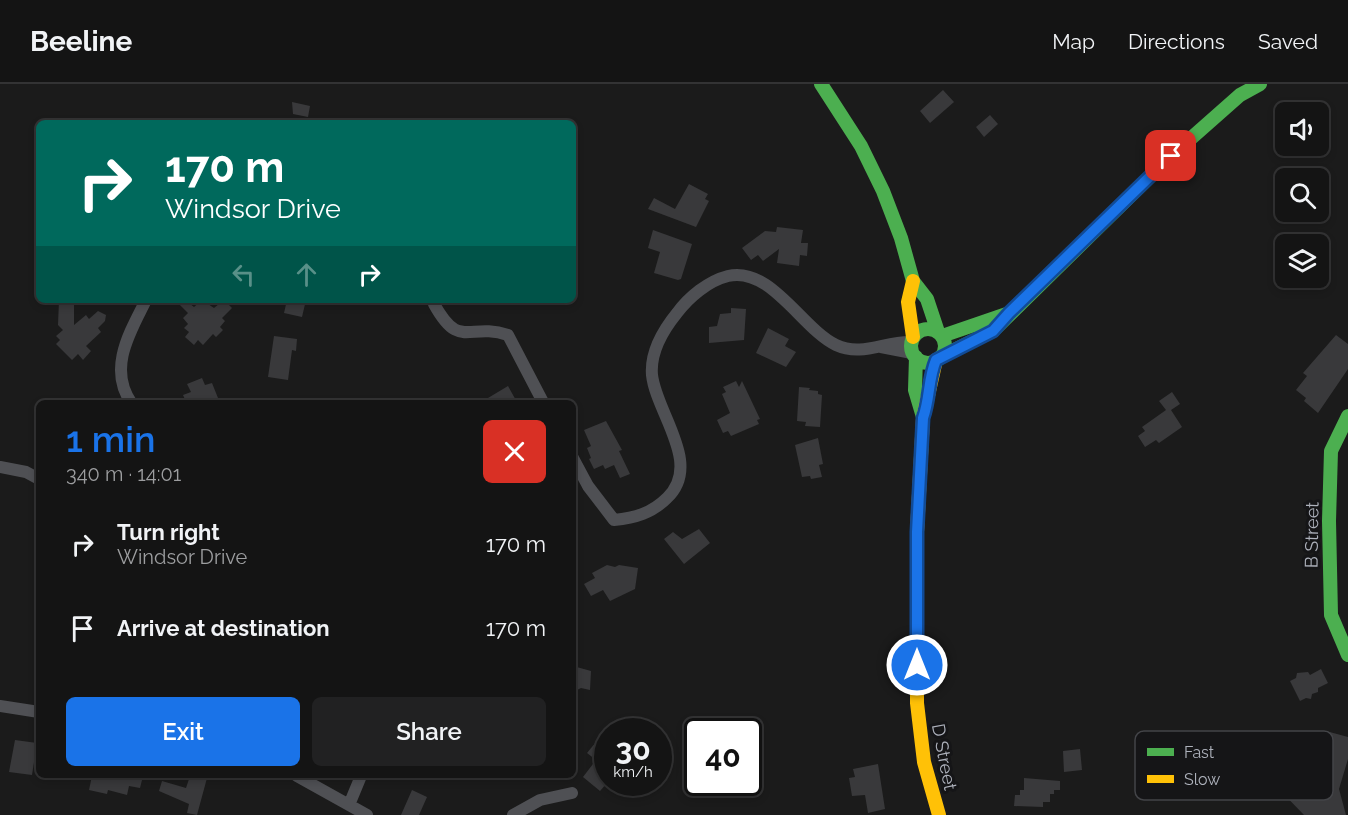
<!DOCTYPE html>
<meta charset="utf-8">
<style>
body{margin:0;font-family:Raleway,sans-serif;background:#212122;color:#f1f3f6;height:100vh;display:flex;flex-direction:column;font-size:22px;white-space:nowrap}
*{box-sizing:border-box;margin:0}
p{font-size:20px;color:#9d9ea0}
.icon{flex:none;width:33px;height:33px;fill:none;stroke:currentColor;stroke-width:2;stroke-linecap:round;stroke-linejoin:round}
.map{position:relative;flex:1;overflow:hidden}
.details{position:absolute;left:36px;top:316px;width:540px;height:378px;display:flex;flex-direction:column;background:#141414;border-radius:9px;box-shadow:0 3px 9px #0003,0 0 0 2px #333334}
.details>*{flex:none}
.banner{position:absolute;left:36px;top:36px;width:540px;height:183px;border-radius:9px;box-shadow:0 3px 9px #0003,0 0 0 2px #333334;background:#00695c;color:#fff;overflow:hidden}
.tools{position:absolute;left:1275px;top:18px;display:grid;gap:12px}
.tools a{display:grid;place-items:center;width:54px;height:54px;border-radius:9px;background:#141414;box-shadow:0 3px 9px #0003,0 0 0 2px #333334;font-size:30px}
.speed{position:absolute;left:594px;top:634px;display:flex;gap:12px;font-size:30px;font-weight:700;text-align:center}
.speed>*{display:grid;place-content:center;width:78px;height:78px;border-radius:50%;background:#141414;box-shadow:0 3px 9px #0003,0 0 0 2px #333334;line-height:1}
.speed small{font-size:15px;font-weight:400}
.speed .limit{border:3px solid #111;border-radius:9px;background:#fff;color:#111}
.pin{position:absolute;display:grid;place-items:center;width:51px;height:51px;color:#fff;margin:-26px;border-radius:12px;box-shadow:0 3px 9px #0006}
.me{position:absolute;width:66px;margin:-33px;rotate:0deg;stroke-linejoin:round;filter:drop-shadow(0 0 4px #0008)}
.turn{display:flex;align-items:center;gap:21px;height:126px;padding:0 30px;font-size:27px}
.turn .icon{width:78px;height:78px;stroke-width:2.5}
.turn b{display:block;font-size:42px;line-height:51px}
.lanes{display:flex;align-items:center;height:57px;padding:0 30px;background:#0003;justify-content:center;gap:30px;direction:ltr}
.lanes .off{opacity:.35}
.round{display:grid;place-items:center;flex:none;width:63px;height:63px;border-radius:9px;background:#212122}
.overview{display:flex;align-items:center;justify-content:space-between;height:102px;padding:0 30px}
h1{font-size:36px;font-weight:600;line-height:45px;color:#1a73e8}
.button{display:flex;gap:12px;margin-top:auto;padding:12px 30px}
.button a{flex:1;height:69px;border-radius:9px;background:#1a73e8;color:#fff;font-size:24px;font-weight:600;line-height:69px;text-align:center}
.button a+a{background:#212122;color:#f1f3f6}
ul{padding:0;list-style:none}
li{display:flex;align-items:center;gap:18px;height:84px;padding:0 30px}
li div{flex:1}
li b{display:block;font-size:22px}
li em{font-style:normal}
header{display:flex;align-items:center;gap:36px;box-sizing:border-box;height:84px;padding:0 30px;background:#141414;border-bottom:2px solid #333334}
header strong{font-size:28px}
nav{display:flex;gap:33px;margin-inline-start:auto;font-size:21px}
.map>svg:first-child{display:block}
</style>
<header>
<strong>Beeline</strong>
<nav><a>Map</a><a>Directions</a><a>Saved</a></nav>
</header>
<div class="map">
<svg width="1348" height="731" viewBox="0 0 1348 731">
<rect width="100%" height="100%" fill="#1b1b1b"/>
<path fill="#39393b" d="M943,6L954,18L930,39L920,27Z
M292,18L310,22L308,33L293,30Z
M990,31L998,40L984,53L976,43Z
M689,100L708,110L705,115L709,117L696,143L648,125L654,114L675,125Z
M777,143L803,146L801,159H808L807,172L800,171L799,182L777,179L779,165L763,177L758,171L751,176L742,164L765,147L776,148Z
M653,146L692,160L681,195L678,196L654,189L660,168L648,164Z
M59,216H74V241L86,231L89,235L98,227L106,231L105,237L98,244L101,248L86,262L91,267L83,276L78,270L72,276L56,260L60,256L56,252L63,246L58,241Z
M175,216H185L194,223L202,216L214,224L224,216L232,224L222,234L225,237L220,243L223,246L216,253L213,250L203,261L198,256L194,261L185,253L189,248L184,244L188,240L183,234L188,229Z
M287,216H306L302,233L284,229Z
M731,224L746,225L744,256L709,259V243L717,242L720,230L731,229Z
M768,244L789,255L785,262L796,268L786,283L756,269Z
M1336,251L1348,260V285L1318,329L1304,317L1306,314L1296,306L1307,292L1303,289Z
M274,252L297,255L296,267L292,266L288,296L268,293Z
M202,294L205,301L212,299L218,314L212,317L213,320H187L183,311L191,308L187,300Z
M736,297L739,303L742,297L760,335L757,336L759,340L731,352L728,347L723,349L717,336L730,329L722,310L726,308L723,303Z
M508,302L518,320H478Z
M799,303L810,304L809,306L818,307V310L822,311L820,343L805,342L806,338L797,337Z
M1172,308L1180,320L1171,326L1182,343L1159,359L1156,356L1145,363L1138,352L1145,347L1142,343L1166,326L1159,317Z
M606,337L622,366L619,367L630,390L620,394L614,381L605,385L603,381L594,385L589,375L591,374L587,364L591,362L584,346Z
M818,354L823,380L819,381L822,393L811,395L810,392L802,393L795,361Z
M699,445L710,459L684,480L664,455L673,448L682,455Z
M619,481L638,484L635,505L610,517L603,506L591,512L584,500L595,494L592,489L607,481L615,483Z
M573,582L591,587L590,606L581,604L573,608Z
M1321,585L1328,599L1318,604V608L1312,610L1311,615L1306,614L1300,617L1290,597L1296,594L1297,589L1308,588L1310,591Z
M1326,647L1348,653V675L1339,705L1346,731H1304L1274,700L1290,685L1316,712L1325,678L1303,672L1309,649L1324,653Z
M608,653V698L600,707L583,693L596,676L587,669L596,658L600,662Z
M15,656L37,659L32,691L9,688Z
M1080,665L1082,686L1064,688L1063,667Z
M878,680L885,725L868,729L865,711L852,712L849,694L855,693L853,685Z
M92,692H143L140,704L129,702L127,711L108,706L107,710L89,706Z
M190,692L207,694L197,731L187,729L189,720L159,707L162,697L186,704Z
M1024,694L1060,697V706H1054V710H1050V718H1043V723L1014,722L1015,711H1020V706H1024Z
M412,706L427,713L419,731H401Z"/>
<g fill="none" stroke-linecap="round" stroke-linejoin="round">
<path stroke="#4f5054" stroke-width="12" d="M434,220C460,267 468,238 508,251L544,320
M881,263L912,269
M132,320C107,285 130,248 146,216
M573,374L588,402L614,436C635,434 652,429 667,414C703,380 656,329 652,291C650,268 664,245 677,229C689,213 708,197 728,192C771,182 802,245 836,261C862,273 885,257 911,258
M0,383L26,388L39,395
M0,622L39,628
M297,692L367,731
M349,721L361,692
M513,731L540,716L572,709"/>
<path stroke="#4caf50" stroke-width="14" d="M821,0L861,62L883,107L901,154L913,197L927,215L938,248
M911 262a17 17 0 1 1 34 0a17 17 0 1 1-34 0Z
M942,252L1009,229
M916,273L915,306L923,333
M940,273L993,247L1171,72L1240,11L1260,0
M1348,332L1331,367L1329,437L1331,531L1348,571"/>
<path stroke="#ffc107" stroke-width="14" d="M913,197L908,218L913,253
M936,276L923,334L917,448V619L924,678L939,731"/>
</g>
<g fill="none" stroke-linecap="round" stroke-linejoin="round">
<g stroke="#114b97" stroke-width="15">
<path id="route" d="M917,581V448L923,334C930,315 928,295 936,276L993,247L1009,229L1171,72"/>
</g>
<use href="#route" stroke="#1a73e8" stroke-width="10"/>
</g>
<g text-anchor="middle" stroke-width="6" stroke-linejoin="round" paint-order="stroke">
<g font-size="18" fill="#adb1bb" stroke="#151517">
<text transform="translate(1312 451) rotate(-89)" y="6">B Street</text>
<text transform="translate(944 673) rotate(79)" y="6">D Street</text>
</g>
</g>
<rect x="1135" y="647" width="198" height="69" rx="9" fill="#151517" stroke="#434448" stroke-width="1.5"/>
<rect x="1147" y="664" width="27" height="8" fill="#4caf50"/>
<rect x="1147" y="691" width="27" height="8" fill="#ffc107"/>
<g font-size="16" fill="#adb1bb">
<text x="1184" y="674">Fast</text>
<text x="1184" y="701">Slow</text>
</g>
</svg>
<div class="tools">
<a><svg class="icon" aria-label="sound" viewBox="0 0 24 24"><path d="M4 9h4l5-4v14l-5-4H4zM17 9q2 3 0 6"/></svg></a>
<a><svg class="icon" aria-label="search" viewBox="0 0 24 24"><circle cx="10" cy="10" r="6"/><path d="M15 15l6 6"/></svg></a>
<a><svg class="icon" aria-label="layers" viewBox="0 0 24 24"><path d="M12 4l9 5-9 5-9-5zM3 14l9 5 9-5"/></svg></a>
</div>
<div class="speed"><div>30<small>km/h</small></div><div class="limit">40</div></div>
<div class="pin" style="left:1171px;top:72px;background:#d93025"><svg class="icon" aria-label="arrive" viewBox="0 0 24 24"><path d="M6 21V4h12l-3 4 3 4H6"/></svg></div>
<svg class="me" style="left:917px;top:581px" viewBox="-20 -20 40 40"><circle r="17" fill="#1a73e8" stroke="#fff" stroke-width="3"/><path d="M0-11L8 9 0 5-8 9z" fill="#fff"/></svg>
<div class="banner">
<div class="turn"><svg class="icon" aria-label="right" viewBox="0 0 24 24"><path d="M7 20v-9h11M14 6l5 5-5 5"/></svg><div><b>170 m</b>Windsor Drive</div></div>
<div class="lanes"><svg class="icon off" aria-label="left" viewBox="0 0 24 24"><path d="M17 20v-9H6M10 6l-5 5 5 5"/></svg><svg class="icon off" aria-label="ahead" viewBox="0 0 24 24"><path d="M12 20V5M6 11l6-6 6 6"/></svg><svg class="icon" aria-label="right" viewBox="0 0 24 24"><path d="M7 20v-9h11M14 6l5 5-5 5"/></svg></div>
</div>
<section class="details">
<div class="overview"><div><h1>1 min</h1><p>340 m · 14:01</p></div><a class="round" style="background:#d93025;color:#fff"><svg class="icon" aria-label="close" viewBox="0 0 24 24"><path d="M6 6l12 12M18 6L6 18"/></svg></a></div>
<ul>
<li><svg class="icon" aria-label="right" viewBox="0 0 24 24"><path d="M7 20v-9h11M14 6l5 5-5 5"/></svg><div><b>Turn right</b><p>Windsor Drive</p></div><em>170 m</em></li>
<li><svg class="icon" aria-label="arrive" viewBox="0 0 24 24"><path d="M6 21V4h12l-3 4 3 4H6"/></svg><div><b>Arrive at destination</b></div><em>170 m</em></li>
</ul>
<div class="button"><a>Exit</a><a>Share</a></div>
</section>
</div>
